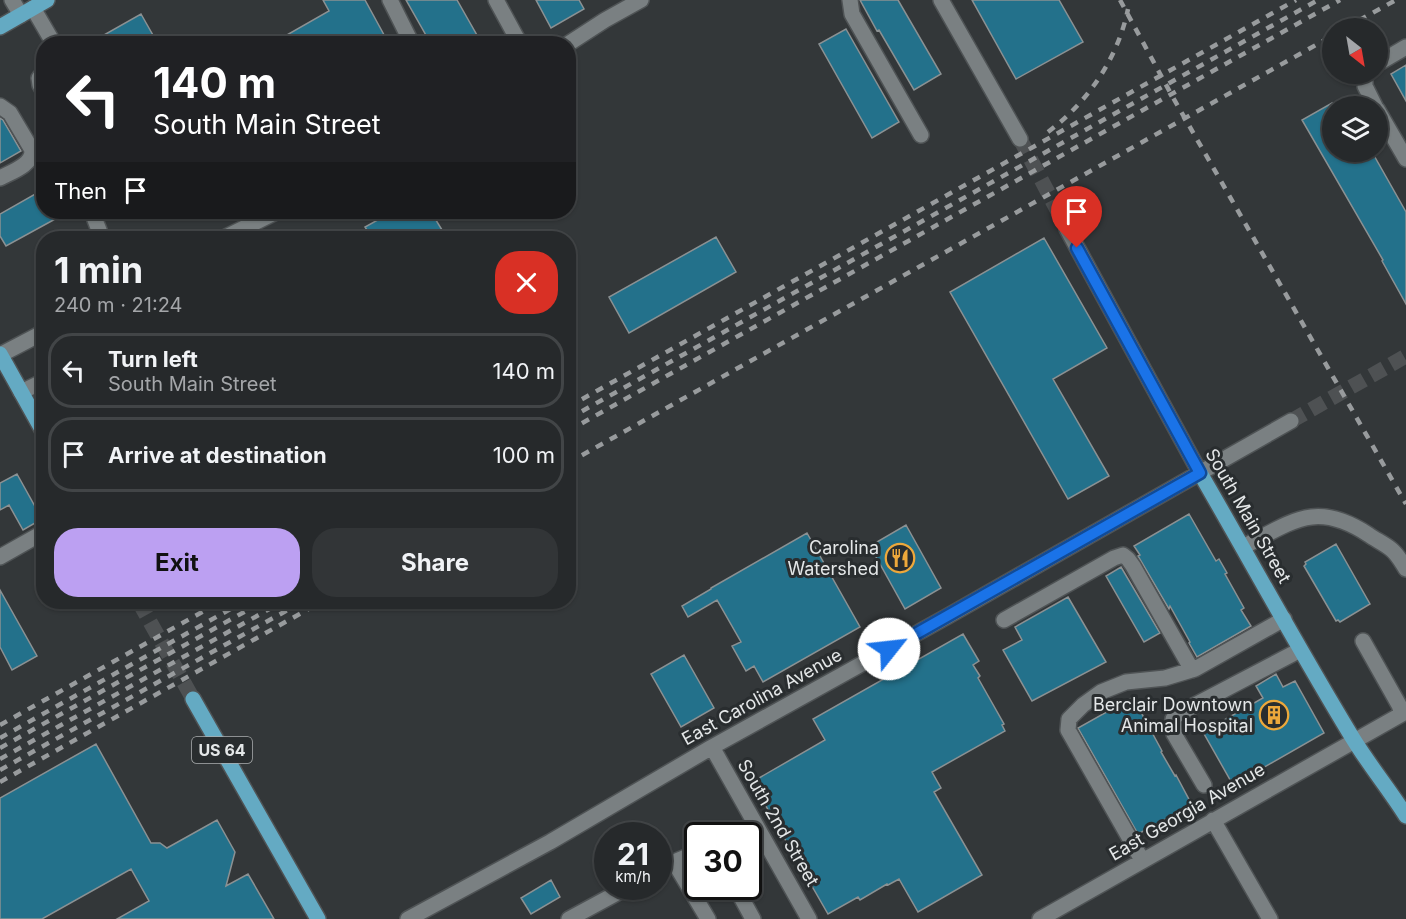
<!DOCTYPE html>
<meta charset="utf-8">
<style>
body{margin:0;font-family:Inter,sans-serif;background:#323537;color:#f1f3f6;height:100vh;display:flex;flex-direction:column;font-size:22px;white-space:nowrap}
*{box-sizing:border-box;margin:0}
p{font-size:20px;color:#a4a6a9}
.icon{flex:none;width:33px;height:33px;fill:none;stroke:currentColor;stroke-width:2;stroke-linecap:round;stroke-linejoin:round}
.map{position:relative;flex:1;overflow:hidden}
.drawer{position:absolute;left:36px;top:231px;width:540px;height:378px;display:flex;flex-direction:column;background:#26292b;border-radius:24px;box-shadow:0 2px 4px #0004,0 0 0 2px #424547}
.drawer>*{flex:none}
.hud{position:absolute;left:36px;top:36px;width:540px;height:183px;border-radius:24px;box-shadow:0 2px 4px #0004,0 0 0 2px #424547;background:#202124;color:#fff;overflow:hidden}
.needle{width:39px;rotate:149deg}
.buttons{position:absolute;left:1322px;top:18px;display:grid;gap:12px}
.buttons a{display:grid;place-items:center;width:66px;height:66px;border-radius:50%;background:#26292b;box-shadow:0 2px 4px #0004,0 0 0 2px #424547;font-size:30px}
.speed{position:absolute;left:594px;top:822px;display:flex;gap:12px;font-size:30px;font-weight:700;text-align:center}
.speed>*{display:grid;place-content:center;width:78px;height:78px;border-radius:50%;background:#26292b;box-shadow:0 2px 4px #0004,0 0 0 2px #424547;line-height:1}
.speed small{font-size:15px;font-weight:400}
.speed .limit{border:3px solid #111;border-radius:9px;background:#fff;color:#111}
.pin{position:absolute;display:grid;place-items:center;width:51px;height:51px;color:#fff;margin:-62px -26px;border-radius:50% 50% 50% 0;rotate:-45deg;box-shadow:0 0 6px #0007}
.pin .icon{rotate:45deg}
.me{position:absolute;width:66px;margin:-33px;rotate:61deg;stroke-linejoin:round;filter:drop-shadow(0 0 4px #0008)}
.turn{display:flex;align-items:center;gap:21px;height:126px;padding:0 18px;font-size:27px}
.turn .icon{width:78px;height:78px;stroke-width:2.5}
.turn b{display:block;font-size:42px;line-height:51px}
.then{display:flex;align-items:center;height:57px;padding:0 18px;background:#0003;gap:12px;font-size:22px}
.round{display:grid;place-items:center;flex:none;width:63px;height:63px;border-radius:24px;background:#323537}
.summary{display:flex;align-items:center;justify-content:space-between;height:102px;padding:0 18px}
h1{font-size:36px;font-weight:700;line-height:45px}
.button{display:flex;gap:12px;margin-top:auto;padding:12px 18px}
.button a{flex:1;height:69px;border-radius:24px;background:#bca0f2;color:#111;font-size:24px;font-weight:700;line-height:69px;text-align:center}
.button a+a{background:#323537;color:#f1f3f6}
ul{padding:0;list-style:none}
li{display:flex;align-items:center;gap:18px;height:75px;margin:0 12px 9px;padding:0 6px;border:3px solid #424547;border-radius:24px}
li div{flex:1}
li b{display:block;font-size:22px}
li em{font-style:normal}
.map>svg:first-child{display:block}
</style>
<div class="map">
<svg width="1406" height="919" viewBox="0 0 1406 919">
<rect width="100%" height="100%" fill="#333739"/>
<path fill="#23718b" stroke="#8b9193" stroke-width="1.5" d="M323,0H365L389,44H271L329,11Z
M406,0H457L482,44H431Z
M536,0H579L584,9L551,28Z
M860,0H898L941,74L914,90L879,30L877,31Z
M972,0H1059L1083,42L1016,79Z
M141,14L158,44H88Z
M846,29L899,122L872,138L819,44Z
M1406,65V101L1391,74Z
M1332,103V152H1372L1406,212V304L1382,261L1383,260L1302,120Z
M0,118L3,120L21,151L0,163Z
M44,189V212H68L6,246L0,236V214Z
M392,212H431L447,238H372L365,227Z
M716,237L736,272L629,333L609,297Z
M1044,238L1107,348L1053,379L1109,476L1068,499L950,292Z
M17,474L42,519L23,530L9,505L0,510V483Z
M1189,514L1216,561L1219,559L1227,573L1225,574L1244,608L1241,610L1251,626L1197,657L1189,643L1190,642L1170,606L1169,609L1138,556L1140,555L1134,546Z
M906,525L941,588L905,609L870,546Z
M807,533L860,627L763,682L754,666L746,671L732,646L741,642L717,600L688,617L682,606L711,589V588Z
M1336,544L1370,604L1340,622L1338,620L1336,621L1304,566L1306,564L1305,562Z
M1121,567L1160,633L1144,642L1106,576Z
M0,590L37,656L12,670L0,647Z
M1068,597L1106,662L1032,701L1003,650L1022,640L1015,627Z
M963,634L979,661L973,665L980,676L978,678L1004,724L1002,725L1005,731L932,772L941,788L934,792L982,875L918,912L899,879L888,885L887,884L860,900L858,897L828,914L752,782L825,740L813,719Z
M684,655L714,708L681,727L651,674Z
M1276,674L1283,687L1295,681L1324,733L1233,785L1203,732L1263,698L1256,686Z
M1135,696L1144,713L1142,714L1162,751L1161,752L1175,776L1176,775L1192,805L1138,834L1078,728Z
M96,744L151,843H160L167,848L217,820L235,852L226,886L248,874L274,919H117L149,901L131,869L42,919H0V798Z
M551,880L560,897L531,914L521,898Z"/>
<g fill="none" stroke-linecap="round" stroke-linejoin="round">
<path stroke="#4e5153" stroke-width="15" stroke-dasharray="15 8" stroke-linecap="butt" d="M1020,139L1067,229
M1291,421L1406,356"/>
<path stroke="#4e5153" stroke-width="15" stroke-dasharray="15 8" stroke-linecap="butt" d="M139,602L193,699"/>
<g stroke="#4f5355" stroke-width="18">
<path id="minor" d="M12,0L21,15
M390,0L412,44
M496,0L520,44
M850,0L852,14L921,135
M941,0L1020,139
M33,8L54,44
M568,44L605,20L641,0
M1377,64L1406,47
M44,72L39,78L40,85L44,92
M1365,74V86L1375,106
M0,106L10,113L32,150C33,165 11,172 0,178
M1377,109L1406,159
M92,212L102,238
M1067,229L1200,473
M224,238L276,212
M0,355L44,332
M21,392L44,381
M1243,547C1293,521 1316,500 1369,535C1376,540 1385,544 1392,550C1398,555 1402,563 1406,569
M0,557L44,532
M1004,620L1114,558L1123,555L1128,559L1133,566L1192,670
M712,747L809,919
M1204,785L1174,734L1173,719L1178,714L1300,650
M1213,820L1270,919
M1142,860L1068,730L1069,719L1083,705L1101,692L1126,682L1165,678L1195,669L1284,619
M674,862L698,852
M658,871L674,862L708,919
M735,886L753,919
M408,919L550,842L712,747L948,616L1291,421
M569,919L630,886
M1040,919L1402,714L1399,705L1363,641"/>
</g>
<g stroke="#4f5355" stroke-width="18">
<path id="major" d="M0,27L47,0
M0,354L44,433
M1200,473C1251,561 1299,650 1352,737C1369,765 1389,789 1406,816
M193,699L318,919"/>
</g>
<use href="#minor" stroke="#7a8082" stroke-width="15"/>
<use href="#major" stroke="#64aac3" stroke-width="15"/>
<path stroke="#989b9d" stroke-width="4.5" stroke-dasharray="8 8" stroke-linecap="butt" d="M1120,0L1171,94L1406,504
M1345,28L1396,0
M1048,132C1088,102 1118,58 1128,9
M568,407L1296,0
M568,419L1318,0
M568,431L1340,0
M568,463L1332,36
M0,725L220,602
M0,738L243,602
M0,748L262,602
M0,759L282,602
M0,770L302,602
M0,782L321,602"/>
</g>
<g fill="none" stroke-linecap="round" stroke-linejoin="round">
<g stroke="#114b97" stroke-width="15">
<path id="route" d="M889,649L1200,473L1077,248"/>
</g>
<use href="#route" stroke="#1a73e8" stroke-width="10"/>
</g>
<defs>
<g id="restaurant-ring" transform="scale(1.5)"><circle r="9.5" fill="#292d2f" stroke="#eda83b" stroke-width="1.5"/><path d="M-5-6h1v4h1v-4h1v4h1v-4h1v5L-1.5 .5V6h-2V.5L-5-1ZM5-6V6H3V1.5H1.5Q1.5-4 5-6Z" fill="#eda83b"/></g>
<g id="building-ring" transform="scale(1.5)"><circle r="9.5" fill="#292d2f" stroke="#eda83b" stroke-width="1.5"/><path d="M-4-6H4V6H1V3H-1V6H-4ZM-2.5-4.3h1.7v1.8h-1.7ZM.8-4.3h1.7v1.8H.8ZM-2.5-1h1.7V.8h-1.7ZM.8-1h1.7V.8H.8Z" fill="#eda83b"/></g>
</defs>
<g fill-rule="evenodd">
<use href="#restaurant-ring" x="900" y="558"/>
<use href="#building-ring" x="1274" y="715"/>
</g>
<g text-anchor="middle" stroke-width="6" stroke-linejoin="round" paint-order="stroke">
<rect fill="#292d2f" stroke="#acafb0" stroke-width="1.5" x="192" y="737" width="60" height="26" rx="4.5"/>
<g font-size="16" font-weight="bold" fill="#e4e7e8">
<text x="222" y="756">US 64</text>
</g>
<g font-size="18" fill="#e4e7e8" stroke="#292d2f">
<text transform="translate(1248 516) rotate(60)" y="6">South Main Street</text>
<text transform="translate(762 697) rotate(-29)" y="6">East Carolina Avenue</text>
<text transform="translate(1187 812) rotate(-30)" y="6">East Georgia Avenue</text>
<text transform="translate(778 823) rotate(60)" y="6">South 2nd Street</text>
</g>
<g font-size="18" fill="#e4e7e8" stroke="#292d2f" text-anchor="end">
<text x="879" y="554">Carolina<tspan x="879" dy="21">Watershed</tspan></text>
<text x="1253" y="711">Berclair Downtown<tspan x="1253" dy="21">Animal Hospital</tspan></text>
</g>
</g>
</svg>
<div class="buttons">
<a><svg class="needle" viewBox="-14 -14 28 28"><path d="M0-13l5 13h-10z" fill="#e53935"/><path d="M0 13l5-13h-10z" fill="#a4a6a9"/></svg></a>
<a><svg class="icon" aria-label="layers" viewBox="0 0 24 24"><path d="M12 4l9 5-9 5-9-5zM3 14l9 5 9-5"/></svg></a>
</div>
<div class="speed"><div>21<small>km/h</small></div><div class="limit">30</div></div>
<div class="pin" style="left:1077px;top:248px;background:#d93025"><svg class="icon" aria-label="arrive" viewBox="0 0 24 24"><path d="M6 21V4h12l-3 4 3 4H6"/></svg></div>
<svg class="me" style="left:889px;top:649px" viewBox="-20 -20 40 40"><circle r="19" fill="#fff"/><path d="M0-13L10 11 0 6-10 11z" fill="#1a73e8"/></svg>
<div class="hud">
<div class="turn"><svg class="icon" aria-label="left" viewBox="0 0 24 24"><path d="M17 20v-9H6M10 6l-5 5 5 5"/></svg><div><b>140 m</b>South Main Street</div></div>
<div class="then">Then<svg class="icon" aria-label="arrive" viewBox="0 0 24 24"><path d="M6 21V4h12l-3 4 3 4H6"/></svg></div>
</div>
<section class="drawer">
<div class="summary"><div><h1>1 min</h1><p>240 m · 21:24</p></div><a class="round" style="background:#d93025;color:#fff"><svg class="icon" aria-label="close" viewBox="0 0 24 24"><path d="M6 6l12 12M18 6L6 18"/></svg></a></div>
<ul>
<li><svg class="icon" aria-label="left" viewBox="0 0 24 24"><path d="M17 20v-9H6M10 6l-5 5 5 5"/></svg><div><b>Turn left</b><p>South Main Street</p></div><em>140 m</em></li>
<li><svg class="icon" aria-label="arrive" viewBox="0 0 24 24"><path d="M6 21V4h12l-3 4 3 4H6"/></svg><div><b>Arrive at destination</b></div><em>100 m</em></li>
</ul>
<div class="button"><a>Exit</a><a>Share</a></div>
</section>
</div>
